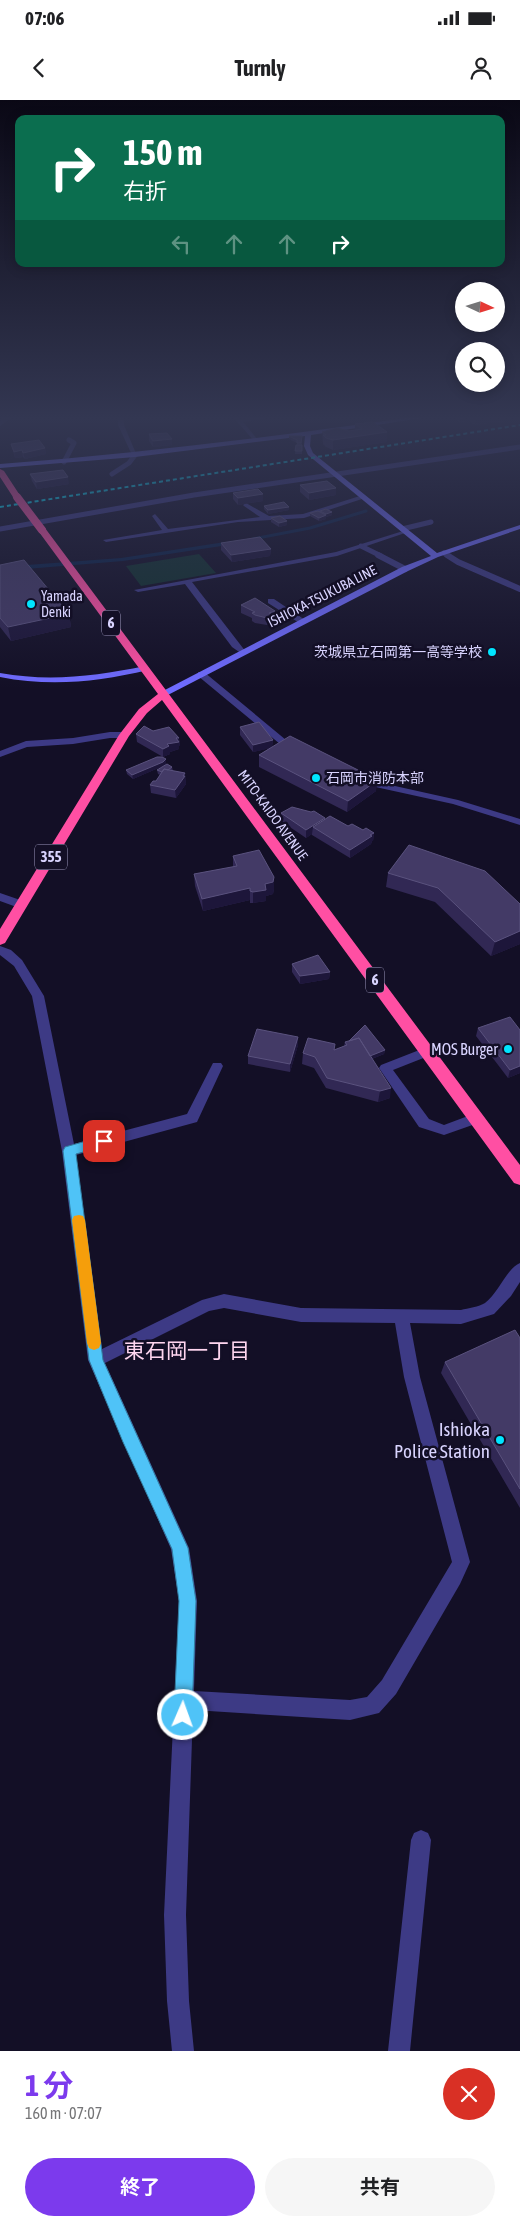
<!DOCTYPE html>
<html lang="ja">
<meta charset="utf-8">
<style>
body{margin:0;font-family:"Asap Condensed","Noto Sans JP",sans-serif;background:#f6f6f6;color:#202124;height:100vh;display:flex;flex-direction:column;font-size:19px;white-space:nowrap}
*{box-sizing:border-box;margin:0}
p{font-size:16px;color:#757577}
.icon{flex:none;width:28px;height:28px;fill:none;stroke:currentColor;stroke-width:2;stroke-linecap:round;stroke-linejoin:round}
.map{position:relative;height:1951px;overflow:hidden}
.panel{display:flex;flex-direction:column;background:#fff;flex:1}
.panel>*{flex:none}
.top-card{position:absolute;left:15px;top:15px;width:490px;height:152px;border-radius:10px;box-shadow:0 2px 12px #0003;background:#0b6e4f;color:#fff;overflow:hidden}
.needle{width:32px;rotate:94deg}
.fabs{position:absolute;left:455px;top:182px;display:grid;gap:10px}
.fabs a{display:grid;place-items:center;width:50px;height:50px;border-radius:50%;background:#fff;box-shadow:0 2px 12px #0003;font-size:25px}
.pin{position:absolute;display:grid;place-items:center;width:42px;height:42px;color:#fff;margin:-21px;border-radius:10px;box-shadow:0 2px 8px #0006}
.me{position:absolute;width:55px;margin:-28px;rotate:2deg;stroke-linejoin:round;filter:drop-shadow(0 0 4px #0008)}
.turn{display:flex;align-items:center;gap:18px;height:105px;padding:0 25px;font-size:22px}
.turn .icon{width:65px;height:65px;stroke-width:2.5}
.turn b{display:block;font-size:35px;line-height:42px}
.lanes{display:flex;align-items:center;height:48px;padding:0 25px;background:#0003;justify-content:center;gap:25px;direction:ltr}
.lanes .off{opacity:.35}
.round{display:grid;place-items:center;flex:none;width:52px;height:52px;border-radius:26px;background:#f6f6f6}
.head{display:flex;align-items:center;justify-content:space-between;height:85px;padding:0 25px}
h1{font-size:30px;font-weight:700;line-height:38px;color:#7c3aed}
.primary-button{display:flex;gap:10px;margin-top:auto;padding:10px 25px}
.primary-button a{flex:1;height:58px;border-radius:30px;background:#7c3aed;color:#fff;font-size:20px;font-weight:700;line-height:58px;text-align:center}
.primary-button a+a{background:#f6f6f6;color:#202124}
.status{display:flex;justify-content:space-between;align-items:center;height:35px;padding:0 25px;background:#fff;direction:ltr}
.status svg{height:14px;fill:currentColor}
header{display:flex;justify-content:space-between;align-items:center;height:65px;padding:0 25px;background:#fff;font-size:22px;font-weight:700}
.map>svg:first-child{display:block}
</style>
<div class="status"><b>07:06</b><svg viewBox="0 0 49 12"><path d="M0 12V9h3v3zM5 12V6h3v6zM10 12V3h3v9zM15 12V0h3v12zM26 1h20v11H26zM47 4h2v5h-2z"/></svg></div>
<header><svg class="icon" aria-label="back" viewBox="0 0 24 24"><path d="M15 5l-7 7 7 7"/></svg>Turnly<svg class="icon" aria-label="person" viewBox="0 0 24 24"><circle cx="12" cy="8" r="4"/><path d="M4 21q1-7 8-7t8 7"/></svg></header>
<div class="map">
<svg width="520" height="1951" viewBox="0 0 520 1951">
<rect width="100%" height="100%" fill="#130f26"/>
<path fill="#12302f" d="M199,454L216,473L141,486L126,466Z"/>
<path fill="#0c2248" d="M225,442L228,445L123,461L2,471L0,467L121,458Z"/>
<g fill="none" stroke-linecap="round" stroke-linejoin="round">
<path stroke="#0c2248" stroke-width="3" d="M253,439L310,428L366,411"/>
<path stroke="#3d3a85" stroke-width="5" d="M64,362L74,343L69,340
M112,374L129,363L135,355
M0,429L194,395L520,347
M402,429L431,422
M361,446L381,456
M444,453L449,456"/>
<path stroke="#3d3a85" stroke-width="6" d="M378,455L405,469
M447,455L458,462L520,489"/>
<path fill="#3d3a85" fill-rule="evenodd" d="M7,316H14L0,326V321Z
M118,316H124V325L137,356L132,355L118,325Z
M232,316H238L240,319L278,316L243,322L258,340L255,342Z
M363,395L365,398L304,418L238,422L106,442L103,440L162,430L152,416L155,414L168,429L260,417L244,406L243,405L246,403L269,416L303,414Z
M403,431L408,432L337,456L192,482L246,552L242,554L232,547L185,484L138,492L134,490L336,452Z
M268,499H274L308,522L301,524L268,503Z
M198,572H204L286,640L300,647V651H294L280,644L198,576Z
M110,632H124L128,635L124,638H110L73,644L27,647L0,657V651L26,641L73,638Z
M363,676L377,682L458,700L520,719V725L453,704L371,686L360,681V677Z
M0,793L26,802L27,805L22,809L0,801Z
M0,846L11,850L22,860L44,896L74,1044L187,1014L213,963H221L223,966L197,1022L76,1055L102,1249L202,1200L224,1194L301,1208L461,1210C468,1208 479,1207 485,1203C498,1194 507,1168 520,1163V1182L511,1196L494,1214L461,1224L410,1223L420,1277L470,1462L460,1484L396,1594L379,1613L350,1620L193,1610L186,1815L189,1901L194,1951H172L167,1901L164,1815L179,1501L171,1449L88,1260L62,1051L32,896L14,866L0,855ZM224,1208L301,1222L395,1223L404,1277L452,1462L382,1580L367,1597L350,1600L194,1591L197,1501L189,1448L105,1263L209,1211Z
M427,947L431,949L433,952L431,955L393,970L429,1019L444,1025L476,1013L481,1014L482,1018L481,1022L444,1035L419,1027L379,968L381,965Z
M421,1730L428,1733L431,1740L410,1951H388L411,1740L414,1733Z"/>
<path fill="#6f6bff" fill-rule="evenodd" d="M420,316H435L311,335L310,346L313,353L437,453L520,425V429L438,457L408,471L164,597L160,594L161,592L402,467L431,456L308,355L304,346L305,336L135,357L0,368V364C141,353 280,336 420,316Z
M145,566L149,568L148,570C98,582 50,587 0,577V573C50,582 96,576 145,566Z"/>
<path fill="#ff4fa3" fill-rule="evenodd" d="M0,369L4,371L21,397L20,399L13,397L0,377Z
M39,428H45L520,1065V1085L514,1083L162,600L147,613L129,636L5,843L0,845V829L119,635L139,609L158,594L39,432Z"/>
<path stroke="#00e5ff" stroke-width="2" stroke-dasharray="4 3" stroke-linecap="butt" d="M0,407L520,325"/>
<path stroke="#ff4fa3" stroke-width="8" d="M17,397L42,430"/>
</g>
<path fill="#312854" d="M456,316H520V319L475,325L470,322V319L469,318L468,321L460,322L456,320Z
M355,324L387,342L333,350L326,347L323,344L322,332L349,331L355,330Z
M149,334L172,345L153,347L149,341Z
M289,336H302V354H295L297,343L289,339Z
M11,344L45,348L46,354L25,359L23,357L15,358Z
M30,374L69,384L37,389L32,381Z
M300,385L336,388V395L309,400L300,392Z
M233,393L263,401L238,405L233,399Z
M264,406L289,407V410L268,414L264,409Z
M320,411L332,415L326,417V419L319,421L310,416V413L320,412Z
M271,418L287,425L279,427L271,422Z
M221,443L271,449L270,456L232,462L221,450Z
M0,465L69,514L71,527L11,541L0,527Z
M241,505L275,511V519H273V523L267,525L255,523L252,521V518L241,513Z
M240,627L273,640L272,647L376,691L347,712L259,667V655L270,648L253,652L240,635Z
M153,631L179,638L180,646H179V649L170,652V654L163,657L137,642L136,634Z
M166,659V663L163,666L133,679L127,674L126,670Z
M172,667L173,671L185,673V676L186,684L176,698L151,693L150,685L156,681L160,675L158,674L157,670Z
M281,713L325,719L348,726L374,733L373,741H372L371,744L350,758L312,735V734L306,738L281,721Z
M233,756L274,789L273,794L266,796V801L253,803H250V800L203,811L195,786L194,774L233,767Z
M388,773L520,804V844L491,856L435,802L386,787Z
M292,864L330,872L329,879L300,884L292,872Z
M478,928L520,930V973L508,978L476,936Z
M345,942L385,950L384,954L372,959L390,998L378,1002L326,988L314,968L302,964L303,953L335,950L344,946Z
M298,945L290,972L248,964V956Z
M520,1238V1408L441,1273L445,1262Z"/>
<path fill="#1d163a" d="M386,316H396L386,318Z
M476,316H520V319L475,325Z
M469,317L468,321L460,322V319Z
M387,332V342L333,350V340Z
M172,339V345L153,347V341Z
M45,348L46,354L25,359L23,353Z
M22,350L23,357L15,358L14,352Z
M68,377L69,384L37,389L36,382Z
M336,388V395L309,400V393Z
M263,394V401L238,405V398Z
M289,407V410L268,414V410Z
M332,412V415L326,417V419L319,421V418L326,416V414Z
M287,421V425L279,427V423Z
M271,449L270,456L232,462L231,455Z
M275,511V519H273V523L267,525V518L269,513Z
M69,514L71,527L11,541L8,527Z
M176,638H179L180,646H179V649L170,652V654L163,657V649L167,644Z
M273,640L272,648L253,652V645Z
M166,659V663L163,666L133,679L132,675Z
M185,673L186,684L176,698L175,690Z
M378,680L376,691L347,712L348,701Z
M325,718V726L313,727L312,734L306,738V730Z
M374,733L373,741H372L371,744L350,758V750Z
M274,777V789L273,794L266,796V801L253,803V792L265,784Z
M250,788V800L203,811L202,799Z
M520,831V844L491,856L495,842Z
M330,872L329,879L300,884V876Z
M298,937V945L290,972V964Z
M385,950L384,954L369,960V956Z
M520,966V973L508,978L510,970Z
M391,988L390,998L378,1002L380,991Z"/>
<path fill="#433a66" stroke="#5a527e" d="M456,316H466L469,317L460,319Z
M373,322L387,332L333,340L326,338L323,335H326L322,332L337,328L349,331L362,329L355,324Z
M167,333L172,339L153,341L149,334Z
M289,336H302L301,343H297V340Z
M39,340L45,348L23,353L22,350L14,352L11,344Z
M296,345H302V351H295Z
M63,370L68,377L36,382L30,374Z
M327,381L336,388L309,393L300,385Z
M258,389L263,394L238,398L233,393Z
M284,402L289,407L268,410L264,406Z
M326,409L332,412L326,414L320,411Z
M318,411L326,415L319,418L310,413Z
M280,416L287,421L279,423L271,418Z
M260,437L271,449L231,455L221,443Z
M24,460L69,514L8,527L0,518V465Z
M255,498L275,511L269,513L273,515L267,518L255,515L252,513L255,512L241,505Z
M259,622L273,640L253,645L240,627Z
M144,626L153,631L169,627L179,638H176L179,642L167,644L169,646L163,649L136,634Z
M290,636L378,680L348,701L259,655Z
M157,657H162L166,659L163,662L132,675L126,670Z
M167,664L172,667L168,670L164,669L162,672L157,670Z
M164,669L185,673L183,676H185L175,690L150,685L153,681H156Z
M292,707L311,712L314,711L325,718L306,730L281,713Z
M330,716L348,726L352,724L363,730L366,728L374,733L370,735L372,736L350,750L313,727Z
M409,745L485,771L520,804V831L495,842L438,788L388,773Z
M259,750L274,777L273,782L265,784L266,790L253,792L250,791V788L202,799L194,774L237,766L233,756Z
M318,855L330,872L300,876L292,864Z
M510,917L520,930V966L510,970L478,928Z
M365,925L385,950L370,956L359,938L349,941Z
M257,929L298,937L290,964L248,956Z
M308,938L335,944L334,950L347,945L345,942L359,938L391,988L380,991L327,978L315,957L303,953Z
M515,1230L520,1238V1389L445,1262Z"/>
<linearGradient id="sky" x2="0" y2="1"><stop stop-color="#0a0815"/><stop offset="0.54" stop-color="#333752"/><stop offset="1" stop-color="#333752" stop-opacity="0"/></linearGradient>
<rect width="520" height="589" fill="url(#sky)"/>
<path fill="#4fc3f7" stroke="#337fa1" d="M104,1036L109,1038L110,1041L109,1045L76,1054L103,1260L188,1448L196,1501L192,1615L189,1622L183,1624L177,1622L174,1615L179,1501L172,1449L123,1342L89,1260L63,1051L65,1047Z"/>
<path fill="#f59e0b" d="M79,1115L83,1116L85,1120L101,1243L99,1248L94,1250L89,1248L87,1243L72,1120L74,1116Z"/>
<g fill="#00e5ff" stroke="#130f26" stroke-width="2">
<circle cx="31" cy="504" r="5"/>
<circle cx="492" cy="552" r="5"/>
<circle cx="316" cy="678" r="5"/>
<circle cx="508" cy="949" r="5"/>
<circle cx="500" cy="1340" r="5"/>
</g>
<g text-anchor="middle" stroke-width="5" stroke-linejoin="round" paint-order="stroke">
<g font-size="14" fill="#d9d4ff" stroke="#130f26" text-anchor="start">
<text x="41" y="501">Yamada<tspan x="41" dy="16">Denki</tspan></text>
<text x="482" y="557" text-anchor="end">茨城県立石岡第一高等学校</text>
<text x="326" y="683">石岡市消防本部</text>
</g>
<g font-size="14" fill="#d9d4ff" stroke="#130f26">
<text transform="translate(322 496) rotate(-27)" y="5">ISHIOKA-TSUKUBA LINE</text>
<text transform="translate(273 715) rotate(54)" y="5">MITO-KAIDO AVENUE</text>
</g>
<g fill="#130f26" stroke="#9e99be" stroke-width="1">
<rect x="102" y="510.5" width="18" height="25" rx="4"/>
<rect x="35" y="744.5" width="32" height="25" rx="4"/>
<rect x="366" y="867.5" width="18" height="25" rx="4"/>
</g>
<g font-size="15" font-weight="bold" fill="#d9d4ff">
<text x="111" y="528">6</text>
<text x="51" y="762">355</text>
<text x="375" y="885">6</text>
</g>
<g font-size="16" fill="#d9d4ff" stroke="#130f26" text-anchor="end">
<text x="498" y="955">MOS Burger</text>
</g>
<g font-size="19" fill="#d9d4ff" stroke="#130f26" text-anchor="end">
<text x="490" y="1336">Ishioka<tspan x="490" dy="22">Police Station</tspan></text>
</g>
<g font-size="21" fill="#ffd6f0" stroke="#130f26">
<text x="187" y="1258">東石岡一丁目</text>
</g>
</g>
</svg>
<div class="fabs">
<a><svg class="needle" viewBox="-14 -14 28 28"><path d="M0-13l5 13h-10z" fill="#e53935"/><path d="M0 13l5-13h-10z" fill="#757577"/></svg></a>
<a><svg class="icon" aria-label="search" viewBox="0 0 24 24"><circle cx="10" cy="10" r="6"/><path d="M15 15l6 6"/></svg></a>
</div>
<div class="pin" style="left:104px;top:1041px;background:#d93025"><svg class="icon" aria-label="arrive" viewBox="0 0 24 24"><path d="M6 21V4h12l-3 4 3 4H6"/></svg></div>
<svg class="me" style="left:183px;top:1615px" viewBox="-20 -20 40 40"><circle r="17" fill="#4fc3f7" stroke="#fff" stroke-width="3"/><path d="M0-11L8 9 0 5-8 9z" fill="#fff"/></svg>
<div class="top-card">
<div class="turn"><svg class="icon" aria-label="right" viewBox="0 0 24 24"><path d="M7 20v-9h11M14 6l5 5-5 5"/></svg><div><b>150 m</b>右折</div></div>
<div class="lanes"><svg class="icon off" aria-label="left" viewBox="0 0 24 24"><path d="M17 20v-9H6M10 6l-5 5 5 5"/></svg><svg class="icon off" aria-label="ahead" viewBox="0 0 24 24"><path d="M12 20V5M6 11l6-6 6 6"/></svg><svg class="icon off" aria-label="ahead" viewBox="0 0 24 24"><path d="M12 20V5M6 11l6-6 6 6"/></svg><svg class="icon" aria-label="right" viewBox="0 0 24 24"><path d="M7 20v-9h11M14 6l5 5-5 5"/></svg></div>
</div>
</div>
<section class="panel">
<div class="head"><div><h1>1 分</h1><p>160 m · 07:07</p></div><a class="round" style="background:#d93025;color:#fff"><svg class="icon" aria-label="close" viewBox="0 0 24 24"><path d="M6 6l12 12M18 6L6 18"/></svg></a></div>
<div class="primary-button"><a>終了</a><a>共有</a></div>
</section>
